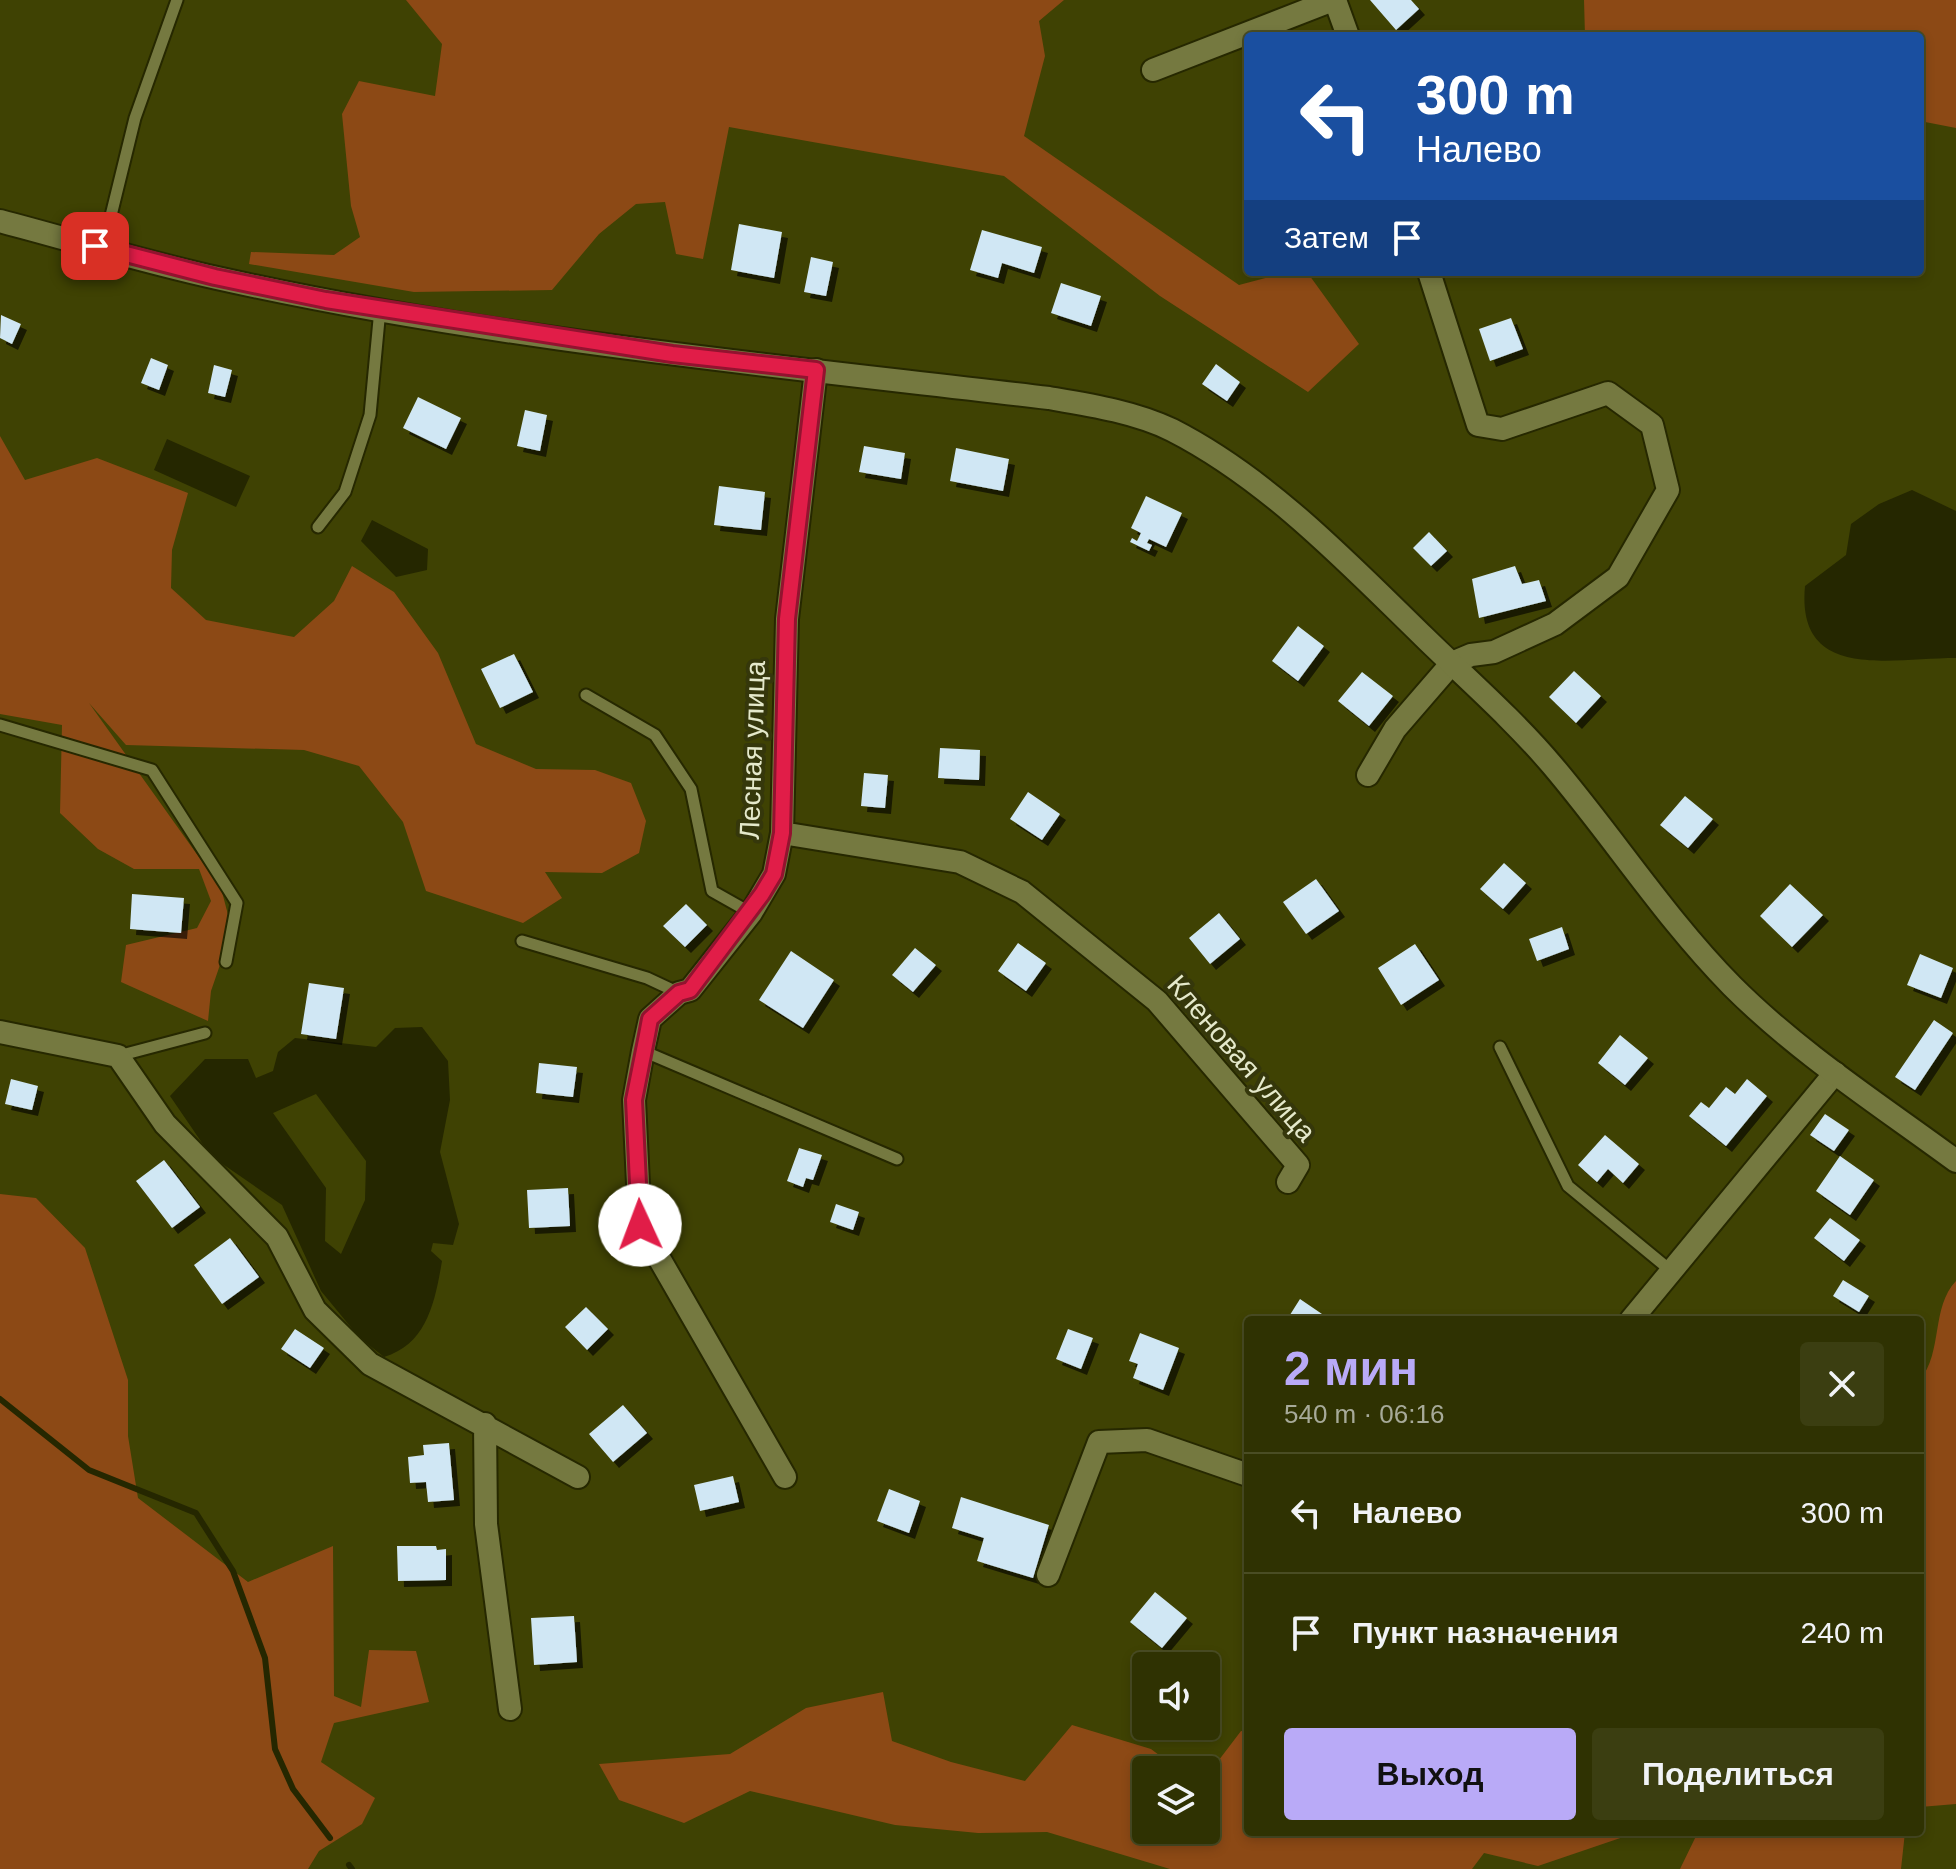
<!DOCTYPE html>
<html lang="ru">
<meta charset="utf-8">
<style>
body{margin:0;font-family:Helvetica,sans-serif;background:#3b3e11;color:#f1f3f6;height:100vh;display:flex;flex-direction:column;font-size:30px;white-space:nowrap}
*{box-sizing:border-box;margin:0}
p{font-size:26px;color:#a7aa99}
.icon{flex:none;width:44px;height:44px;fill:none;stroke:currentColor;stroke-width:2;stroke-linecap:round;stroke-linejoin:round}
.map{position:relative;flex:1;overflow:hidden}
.sheet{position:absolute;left:1244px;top:1316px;width:680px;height:520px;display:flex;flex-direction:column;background:#2f3202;border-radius:8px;box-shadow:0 4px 12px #0003,0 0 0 2px #4a4d24}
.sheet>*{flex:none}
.guide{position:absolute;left:1244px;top:32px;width:680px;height:244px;border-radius:8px;box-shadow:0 4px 12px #0003,0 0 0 2px #4a4d24;background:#1a4fa0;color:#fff;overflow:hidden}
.fabs{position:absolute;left:1132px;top:1652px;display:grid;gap:16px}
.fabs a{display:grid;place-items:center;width:88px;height:88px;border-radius:8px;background:#2f3202;box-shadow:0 4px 12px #0003,0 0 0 2px #4a4d24;font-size:40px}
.pin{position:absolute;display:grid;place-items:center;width:68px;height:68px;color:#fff;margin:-34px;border-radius:16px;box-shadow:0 4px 12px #0006}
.me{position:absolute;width:88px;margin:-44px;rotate:358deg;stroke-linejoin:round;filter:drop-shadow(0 0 6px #0008)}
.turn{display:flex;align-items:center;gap:28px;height:168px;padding:0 40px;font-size:36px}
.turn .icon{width:104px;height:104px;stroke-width:2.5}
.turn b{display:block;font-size:56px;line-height:68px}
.then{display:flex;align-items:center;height:76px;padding:0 40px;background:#0003;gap:16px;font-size:30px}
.round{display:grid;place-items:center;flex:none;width:84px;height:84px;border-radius:8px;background:#3b3e11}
.head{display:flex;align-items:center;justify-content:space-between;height:136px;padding:0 40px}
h1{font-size:48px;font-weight:800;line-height:60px;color:#b9aaf7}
.button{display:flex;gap:16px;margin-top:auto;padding:16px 40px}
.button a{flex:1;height:92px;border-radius:8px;background:#b9aaf7;color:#111;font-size:32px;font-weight:800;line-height:92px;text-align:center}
.button a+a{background:#3b3e11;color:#f1f3f6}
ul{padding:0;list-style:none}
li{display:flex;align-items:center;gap:24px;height:120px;padding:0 40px;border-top:2px solid #4a4d24}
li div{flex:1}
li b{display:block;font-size:30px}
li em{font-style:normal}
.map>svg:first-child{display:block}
</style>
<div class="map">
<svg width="1956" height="1869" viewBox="0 0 1956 1869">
<defs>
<filter id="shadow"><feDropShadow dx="6" dy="6" stdDeviation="0" flood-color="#0009"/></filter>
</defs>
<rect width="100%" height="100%" fill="#3f4203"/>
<path fill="#8c4915" d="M406,0H1064L1039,21L1045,56L1024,136L1239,285L1288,272H1307L1359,344L1308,392L1160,296L1004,176L729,127L703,259L676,254L665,202L636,204L599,234L552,290L414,292L249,264L251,252L334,255L360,237L351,206L342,114L359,81L435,96L442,44Z
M1584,0H1956V128L1920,121V36H1585Z
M0,436L25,480L97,458L188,493L172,550L171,588L206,620L294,637L334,601L352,566L394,592L438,653L476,744L536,769L595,770L631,783L646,821L639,853L602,873L545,872L562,898L523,923L426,891L403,822L359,766L304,750L126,745L89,703L221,888L232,930L211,991L208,1021L121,982L126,945L197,928L211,901L199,869H134L98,849L60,813L62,725L0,714Z
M0,1194L36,1198L85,1248L128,1380V1436L138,1498L248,1582L333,1546L334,1696L361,1707L369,1650L416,1651L429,1702L334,1723L321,1762L375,1798L362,1824L319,1851L308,1869H0Z
M1956,1281V1804L1920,1807V1380C1943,1352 1931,1307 1956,1281Z
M883,1692L892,1741L951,1762L1025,1781L1072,1725L1151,1749L1179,1770H1146V1830H1206V1777L1241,1731L1248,1732V1832H1638L1538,1866L1484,1853L1472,1869H1170L1047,1832L978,1833L895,1825L750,1791L684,1823L619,1800L599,1764L730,1754L806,1708Z
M1698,1832H1905L1901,1869H1680Z"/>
<path fill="#252700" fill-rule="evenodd" d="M167,439L250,476L236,507L154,470Z
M1912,490L1956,511V658C1890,658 1796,682 1805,586L1846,555L1851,524L1879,504Z
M372,520L428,549L427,570L396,577L361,541Z
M422,1027L448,1061L450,1100L440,1152L459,1224L453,1245L433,1243L431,1251L442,1261C435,1302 427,1344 384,1357L359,1337L321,1291L282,1205L211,1156L170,1096L205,1059H248L256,1078L273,1071L278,1052L295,1038L376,1047L395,1028ZM316,1094L366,1161L365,1200L341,1254L325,1241L326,1188L273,1113Z"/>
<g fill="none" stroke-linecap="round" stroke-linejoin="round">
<path stroke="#252700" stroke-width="6" d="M0,1399L89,1470L196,1513L233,1571L265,1658L275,1749L293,1789L330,1838
M349,1865L352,1869"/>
</g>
<path fill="#d0e7f4" filter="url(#shadow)" d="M1370,0H1411L1419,9L1396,30Z
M739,224L782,232L774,278L731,270Z
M982,230L1042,247L1034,273L1002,263L998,278L970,270Z
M811,257L833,262L826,296L804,292Z
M1061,283L1101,296L1091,326L1051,313Z
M1,315L21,324L12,344L0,338Z
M1511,318L1523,349L1490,361L1479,329Z
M151,358L168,365L159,390L141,383Z
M1216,364L1240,382L1227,401L1202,384Z
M214,365L232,370L225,397L208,393Z
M418,397L461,418L446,449L403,428Z
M525,410L547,415L540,451L517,446Z
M864,446L905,453L901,479L859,472Z
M956,448L1009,459L1003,491L950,481Z
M719,486L765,492L761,530L714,525Z
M1146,496L1182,513L1166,547L1149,539L1147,543L1152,545L1149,551L1130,542L1132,538L1137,541L1141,533L1131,528Z
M1429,532L1447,551L1431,566L1413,548Z
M1515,566L1522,584L1539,580L1546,601L1479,618L1472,579Z
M1298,626L1324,646L1298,681L1272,661Z
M514,654L533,692L500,708L481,669Z
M1574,671L1601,696L1576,723L1549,697Z
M1362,672L1393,696L1369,726L1338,701Z
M940,748L980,750L979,780L938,778Z
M864,773L888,775L885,808L861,806Z
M1028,792L1060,814L1042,840L1010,819Z
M1685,796L1713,819L1688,848L1660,825Z
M1504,863L1526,883L1503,909L1480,889Z
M1316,879L1339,911L1306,934L1283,902Z
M1790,884L1823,915L1792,947L1760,916Z
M132,894L184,898L181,933L130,929Z
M686,904L707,925L685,947L663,926Z
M1219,913L1240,939L1210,964L1189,938Z
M1562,927L1569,949L1537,961L1529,939Z
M1018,943L1046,963L1026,991L998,971Z
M1415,944L1439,980L1401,1005L1378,968Z
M915,948L936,965L913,992L892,975Z
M791,951L834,980L803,1028L759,1000Z
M1920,954L1953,968L1941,998L1907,985Z
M309,983L344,988L336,1039L301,1034Z
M1934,1020L1953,1033L1915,1090L1895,1077Z
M1620,1035L1648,1058L1625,1085L1598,1063Z
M539,1063L577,1067L573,1097L536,1093Z
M11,1079L38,1086L32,1110L5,1104Z
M1747,1079L1767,1096L1726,1146L1689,1116L1701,1102L1709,1108L1726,1087L1735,1094Z
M1825,1114L1849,1130L1834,1151L1810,1135Z
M1605,1135L1639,1164L1623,1183L1608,1169L1597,1182L1578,1165Z
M799,1148L822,1155L813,1180L806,1178L803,1187L787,1181Z
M1840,1156L1874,1180L1850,1215L1816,1191Z
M164,1160L200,1207L172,1228L136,1181Z
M568,1188L570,1226L529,1228L527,1190Z
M836,1204L859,1212L853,1230L830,1222Z
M1830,1218L1860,1240L1844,1261L1814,1238Z
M230,1238L259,1277L222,1304L194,1265Z
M1843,1280L1869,1296L1859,1312L1833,1296Z
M1300,1299L1322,1314L1318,1320L1288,1318Z
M586,1307L608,1329L587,1350L565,1327Z
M295,1329L324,1348L310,1368L281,1349Z
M1068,1329L1093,1338L1081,1369L1056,1359Z
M1140,1333L1179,1348L1163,1390L1133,1378L1138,1364L1129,1361Z
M623,1405L647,1433L613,1462L589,1434Z
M449,1443L454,1500L428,1502L426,1482L410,1483L408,1457L424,1455L423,1445Z
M733,1476L739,1502L700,1511L694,1485Z
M889,1489L920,1501L909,1533L877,1521Z
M961,1497L1049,1525L1033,1578L977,1561L984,1538L952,1528Z
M397,1546H436L437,1550L446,1549V1580L398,1581Z
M1155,1592L1187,1618L1162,1648L1130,1622Z
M574,1616L577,1662L534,1665L531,1618Z"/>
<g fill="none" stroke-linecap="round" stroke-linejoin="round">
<g stroke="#262800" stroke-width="15">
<path id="service" d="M103,248L135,118L177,0
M318,527L345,492L370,415L380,309
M586,695L655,735L691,789L712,891L751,913
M0,725L152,770L237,903L226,962
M522,941L647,978L679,993
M1500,1047L1568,1186L1670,1270
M643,1051L897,1159
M118,1056L205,1033"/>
</g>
<g stroke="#262800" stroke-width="26">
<path id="minor" d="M1335,0L1348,36
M1153,70L1333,0
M1368,775L1395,729L1452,663L1471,655L1494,652L1555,624L1618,577L1668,490L1652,425L1608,393L1502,429L1478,425L1429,272
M782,833L960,862L1022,892L1157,1001L1298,1165L1288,1182
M0,1032L118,1056L165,1124L277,1237L315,1310L370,1364L578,1477
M1631,1320L1835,1073
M485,1424L486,1524L510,1709
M785,1477L640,1225L634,1100L643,1051L650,1019L679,993L690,990L751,913L774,874L782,833L787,619L816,370
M1048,1575L1099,1442L1147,1440L1248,1475"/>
</g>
<g stroke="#262800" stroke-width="26">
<path id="tertiary" d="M0,221C72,240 144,262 217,278C490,339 772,365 1049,398C1090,405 1135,412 1172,430C1268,479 1347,562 1424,637C1467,679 1513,719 1552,765C1614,838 1665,918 1732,986C1799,1053 1880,1105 1956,1161"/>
</g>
<use href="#service" stroke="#757940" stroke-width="11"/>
<use href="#minor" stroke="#757940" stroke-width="22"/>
<use href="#tertiary" stroke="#757940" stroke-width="22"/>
</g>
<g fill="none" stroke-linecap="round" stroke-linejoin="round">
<g stroke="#92132f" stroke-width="20">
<path id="route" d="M95,246L215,277L326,300L672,354L816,370L787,619L782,833L774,874L762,894L690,990L679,993L650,1019L647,1035L634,1100L640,1225"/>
</g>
<use href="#route" stroke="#e11d48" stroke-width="14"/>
</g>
<g text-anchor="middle" stroke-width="8" stroke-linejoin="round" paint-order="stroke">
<g font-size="28" fill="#e5e9cb" stroke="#35370b">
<text transform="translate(752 750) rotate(-88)" y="10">Лесная улица</text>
<text transform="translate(1242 1058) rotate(49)" y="10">Кленовая улица</text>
</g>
</g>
</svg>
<div class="fabs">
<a><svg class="icon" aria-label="sound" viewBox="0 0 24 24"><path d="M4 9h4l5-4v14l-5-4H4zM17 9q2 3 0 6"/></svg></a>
<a><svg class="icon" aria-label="layers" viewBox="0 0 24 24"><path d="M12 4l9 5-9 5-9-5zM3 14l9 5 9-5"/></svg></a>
</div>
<div class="pin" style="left:95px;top:246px;background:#d93025"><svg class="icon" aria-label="arrive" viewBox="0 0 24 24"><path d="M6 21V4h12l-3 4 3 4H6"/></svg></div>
<svg class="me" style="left:640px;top:1225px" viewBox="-20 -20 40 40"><circle r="19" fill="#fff"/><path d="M0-13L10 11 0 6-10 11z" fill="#e11d48"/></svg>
<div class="guide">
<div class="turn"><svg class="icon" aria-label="left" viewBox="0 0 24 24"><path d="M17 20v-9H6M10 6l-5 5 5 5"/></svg><div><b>300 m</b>Налево</div></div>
<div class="then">Затем<svg class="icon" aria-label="arrive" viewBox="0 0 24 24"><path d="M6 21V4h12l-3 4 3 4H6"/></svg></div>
</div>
<section class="sheet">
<div class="head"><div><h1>2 мин</h1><p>540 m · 06:16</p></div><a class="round"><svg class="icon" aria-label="close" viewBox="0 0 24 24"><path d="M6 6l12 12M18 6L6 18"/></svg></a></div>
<ul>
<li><svg class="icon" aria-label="left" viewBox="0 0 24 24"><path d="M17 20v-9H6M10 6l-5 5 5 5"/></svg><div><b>Налево</b></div><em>300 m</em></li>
<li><svg class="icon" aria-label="arrive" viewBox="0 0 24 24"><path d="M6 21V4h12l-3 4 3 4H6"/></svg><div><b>Пункт назначения</b></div><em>240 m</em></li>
</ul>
<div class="button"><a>Выход</a><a>Поделиться</a></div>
</section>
</div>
